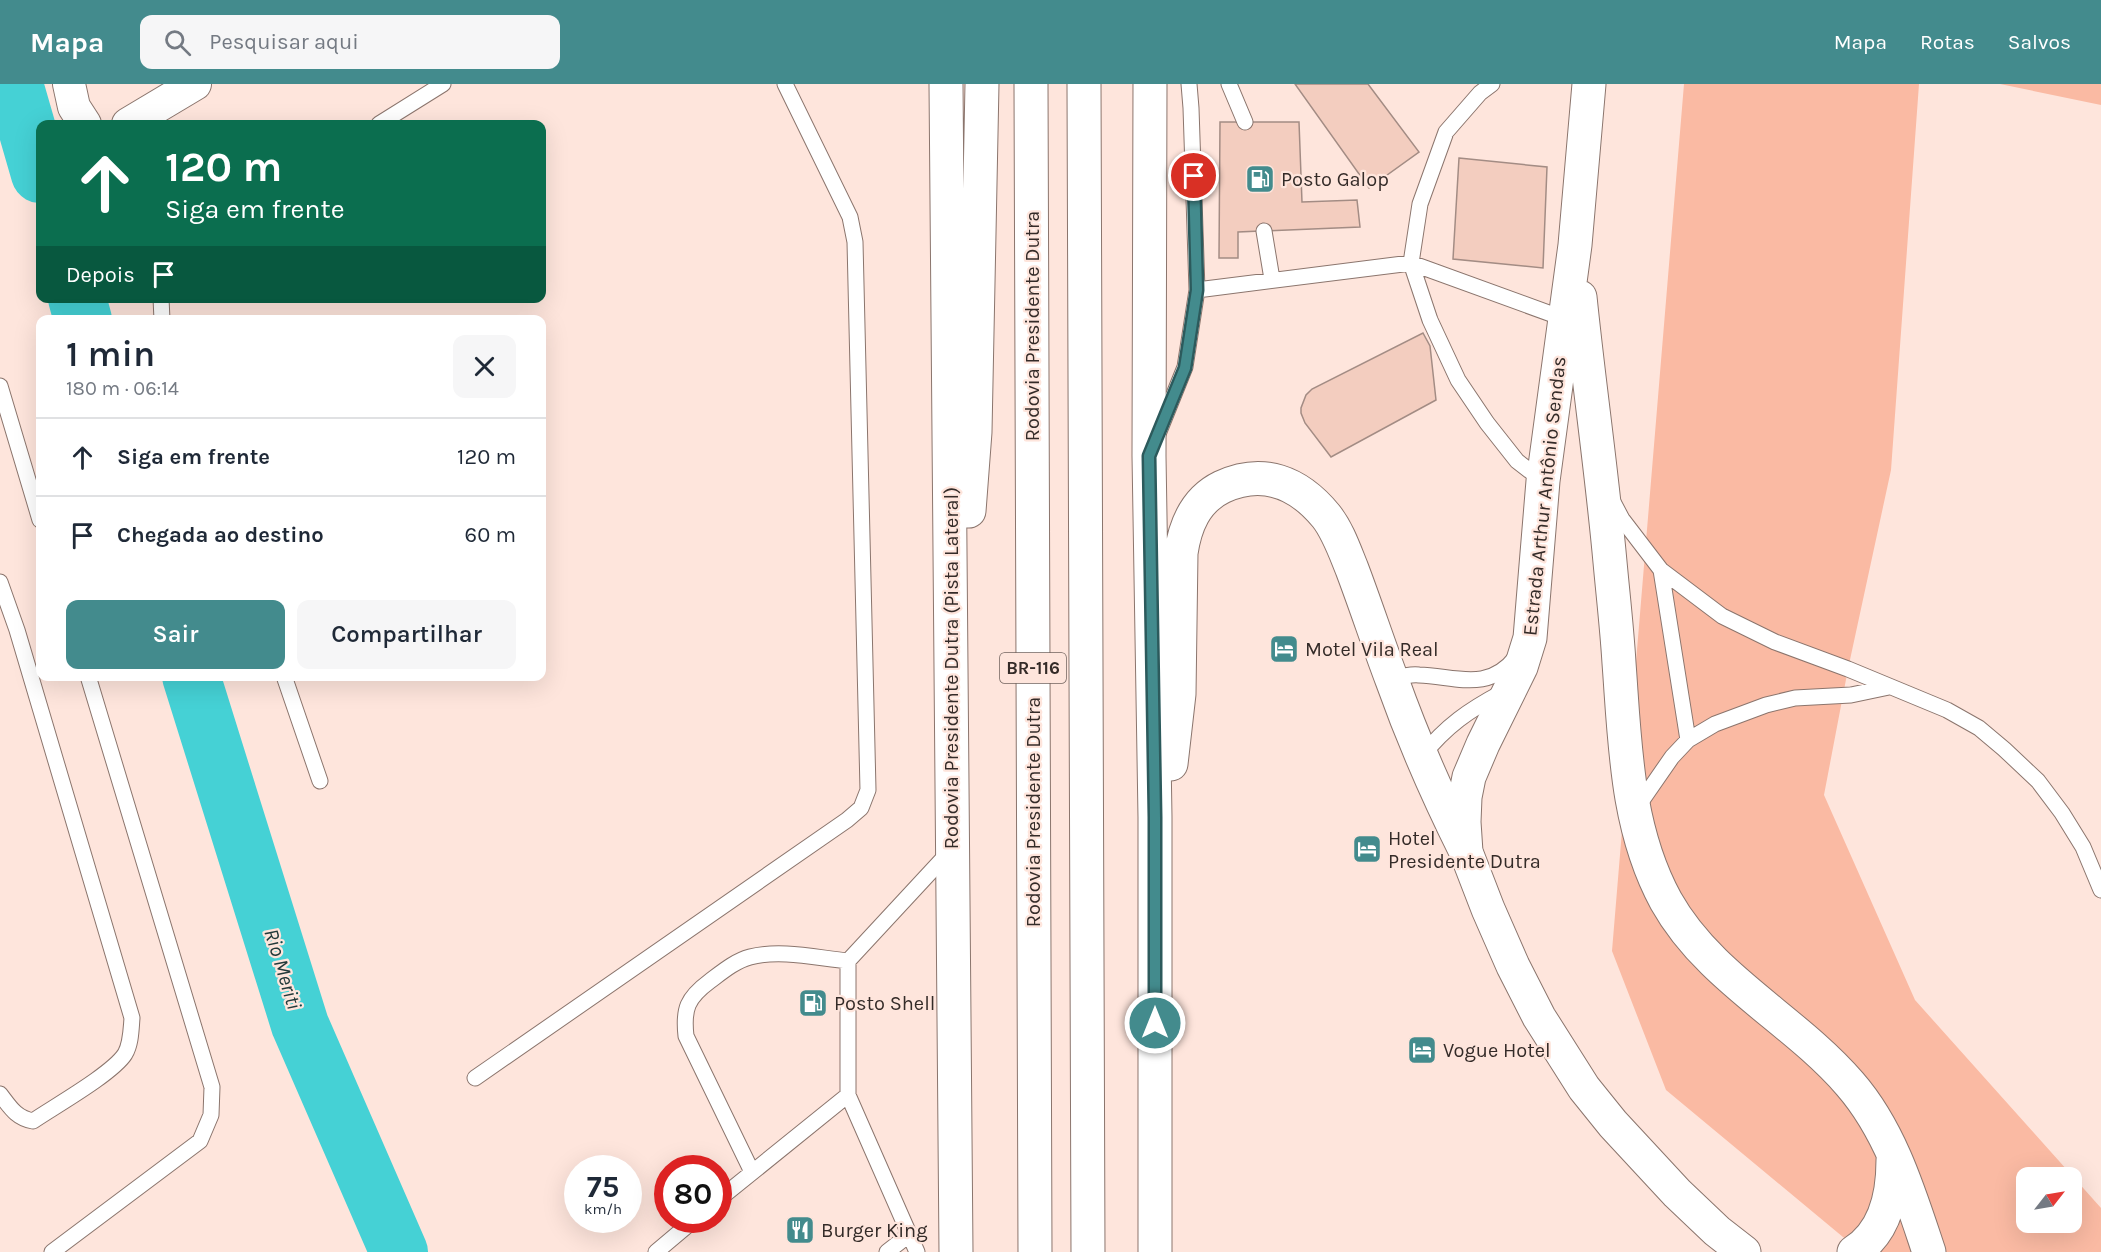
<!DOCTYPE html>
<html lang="pt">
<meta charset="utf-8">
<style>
body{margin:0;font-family:Karla,sans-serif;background:#f6f6f7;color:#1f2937;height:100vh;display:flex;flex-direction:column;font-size:22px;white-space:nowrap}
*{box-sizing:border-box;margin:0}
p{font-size:20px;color:#747a83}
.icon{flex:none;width:33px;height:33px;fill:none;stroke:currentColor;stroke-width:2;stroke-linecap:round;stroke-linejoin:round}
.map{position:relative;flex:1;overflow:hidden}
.sheet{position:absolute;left:36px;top:231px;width:510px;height:366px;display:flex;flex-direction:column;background:#fff;border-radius:12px;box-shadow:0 6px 24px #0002}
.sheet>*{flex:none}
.top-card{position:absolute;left:36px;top:36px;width:510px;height:183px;border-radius:12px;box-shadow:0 6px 24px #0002;background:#0b6e4f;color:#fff;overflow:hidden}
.needle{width:39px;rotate:59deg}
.fabs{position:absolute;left:2016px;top:1083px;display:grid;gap:12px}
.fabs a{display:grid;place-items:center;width:66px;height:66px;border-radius:12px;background:#fff;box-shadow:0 6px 24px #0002;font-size:30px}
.speed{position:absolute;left:564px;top:1071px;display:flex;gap:12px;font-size:30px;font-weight:700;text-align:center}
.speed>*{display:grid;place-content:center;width:78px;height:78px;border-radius:50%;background:#fff;box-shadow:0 6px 24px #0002;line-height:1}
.speed small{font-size:15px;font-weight:400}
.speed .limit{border:9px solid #d22;background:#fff;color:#111}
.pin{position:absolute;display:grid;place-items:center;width:51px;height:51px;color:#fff;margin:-26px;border:3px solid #fff;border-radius:50%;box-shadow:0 2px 6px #0007}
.me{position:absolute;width:66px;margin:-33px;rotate:0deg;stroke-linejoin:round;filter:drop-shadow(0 0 4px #0008)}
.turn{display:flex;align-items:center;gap:21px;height:126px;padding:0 30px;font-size:27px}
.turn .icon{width:78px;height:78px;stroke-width:2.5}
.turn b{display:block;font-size:42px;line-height:51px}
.then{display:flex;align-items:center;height:57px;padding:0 30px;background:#0003;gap:12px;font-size:22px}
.round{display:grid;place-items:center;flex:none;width:63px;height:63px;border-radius:12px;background:#f6f6f7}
.summary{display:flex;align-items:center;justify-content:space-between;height:102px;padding:0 30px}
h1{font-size:36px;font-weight:600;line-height:45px}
.primary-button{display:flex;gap:12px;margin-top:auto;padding:12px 30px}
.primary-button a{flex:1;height:69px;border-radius:12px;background:#438b8d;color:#fff;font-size:24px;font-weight:600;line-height:69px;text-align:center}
.primary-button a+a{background:#f6f6f7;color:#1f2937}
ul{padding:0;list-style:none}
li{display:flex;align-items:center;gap:18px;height:78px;padding:0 30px;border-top:2px solid #e0e1e3}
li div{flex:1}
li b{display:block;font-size:22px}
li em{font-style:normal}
header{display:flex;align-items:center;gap:36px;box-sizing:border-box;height:84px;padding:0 30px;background:#438b8d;color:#fff}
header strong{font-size:28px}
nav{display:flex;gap:33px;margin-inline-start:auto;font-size:21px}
.search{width:420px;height:54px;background:#f6f6f7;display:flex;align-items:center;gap:15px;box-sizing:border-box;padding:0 21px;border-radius:12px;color:#747a83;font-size:22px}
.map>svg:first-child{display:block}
</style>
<header>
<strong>Mapa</strong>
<div class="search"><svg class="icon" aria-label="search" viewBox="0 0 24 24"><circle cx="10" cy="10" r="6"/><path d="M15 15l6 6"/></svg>Pesquisar aqui</div>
<nav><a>Mapa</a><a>Rotas</a><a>Salvos</a></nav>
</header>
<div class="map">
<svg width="2101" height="1168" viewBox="0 0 2101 1168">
<rect width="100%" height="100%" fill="#fee5dc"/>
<path fill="#fabaa3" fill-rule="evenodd" d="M1684,0H1919L1891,386L1848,585L1824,711L1915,916L2101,1124V1168H1861L1666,1006L1612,867ZM2026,1094H2072V1138H2026Z
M2000,0H2101V21Z"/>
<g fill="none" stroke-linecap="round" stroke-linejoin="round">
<path stroke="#45d1d5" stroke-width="58" d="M14,0L40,90
M77,214L83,236
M191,592L300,941L399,1168"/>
</g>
<path fill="#f3cdbf" stroke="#a38c84" stroke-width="1.5" d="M1295,0H1368L1419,68L1369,104Z
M1220,38H1299L1302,118L1357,116L1360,143L1238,148V174H1219Z
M1459,74L1547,83L1543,184L1453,175Z
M1423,249L1430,262L1436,316L1331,373L1305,339L1301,329V324L1306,311L1312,305Z"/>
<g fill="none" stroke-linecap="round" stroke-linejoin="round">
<g stroke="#8b756d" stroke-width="17">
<path id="lane" d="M1229,0L1245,38
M1492,0L1480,9L1446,48L1420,120L1411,179L1430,236L1458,296L1487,339L1517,377L1543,397
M379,40L443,0
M1264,147L1272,195
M1197,206L1411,179L1565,235
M161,214L162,236
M0,302L40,436
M1158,350L1185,283L1197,206L1191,24L1189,0
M1613,418L1622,435L1661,486L1722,532L1775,558L1848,585L1947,626L1979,644L2004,665L2038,697L2062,729L2083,763L2101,806
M1661,486L1688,656
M0,498L17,546L132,934C131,946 131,960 125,970C112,990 55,1022 33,1037C16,1034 10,1023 0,1010
M284,592L320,697
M1391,596C1401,593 1409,590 1419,591C1455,592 1488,609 1516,573
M1422,672C1446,642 1469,626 1503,608
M1636,725L1672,673L1688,656L1715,640L1766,621L1795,614L1851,611L1889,603
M475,994L847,736L861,724L868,706L855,158L850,133L785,0
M752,1088L686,952C683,925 687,914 710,897C722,888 735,877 750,873C781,865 817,874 848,877
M718,1116L848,1011
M52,1168L200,1057L211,1031L212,1003L88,592
M656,1168L694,1136
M887,1168L910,1150
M917,1168L848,1011V877L950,767"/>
</g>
<g stroke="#8b756d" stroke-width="34">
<path id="street" d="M69,0L74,23L85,40
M128,40L195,0"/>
</g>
<g stroke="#8b756d" stroke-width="35">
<path id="primary" d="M1589,0L1575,161L1543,397L1530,554L1521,583L1483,660L1469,693L1465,713L1464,738L1466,768L1488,825L1513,882L1539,933L1584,1004L1613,1040L1677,1109L1717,1147L1744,1168
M1580,213C1589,301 1602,389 1610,478C1613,511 1617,545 1619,579C1625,659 1626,744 1666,817C1709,894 1794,935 1850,1000C1891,1047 1910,1111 1929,1168
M1854,1168C1886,1148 1893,1110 1893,1076"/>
</g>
<g stroke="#8b756d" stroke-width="35">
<path id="highway" d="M946,0L956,1168
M1031,0L1035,1168
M1084,0L1088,1168
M1150,0L1149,372L1155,733V1168
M969,427L975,348L982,0
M1171,680L1179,610L1181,469C1185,442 1195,416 1222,403C1263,384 1298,398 1326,432C1338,447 1345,468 1352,485C1366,522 1378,559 1392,596C1413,655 1438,712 1466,768"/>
</g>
<use href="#lane" stroke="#fff" stroke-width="15"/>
<use href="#street" stroke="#fff" stroke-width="32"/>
<use href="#primary" stroke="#fff" stroke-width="33"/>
<use href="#highway" stroke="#fff" stroke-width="33"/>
</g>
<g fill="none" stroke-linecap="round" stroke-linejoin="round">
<g stroke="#2c5a5c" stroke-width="15">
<path id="route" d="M1155,939V733L1149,372L1185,284L1197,206L1194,92"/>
</g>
<use href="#route" stroke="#438b8d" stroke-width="10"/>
</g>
<defs>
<g id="fuel-square" transform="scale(1.5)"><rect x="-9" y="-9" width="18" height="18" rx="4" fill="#438b8d" stroke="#fee5dc"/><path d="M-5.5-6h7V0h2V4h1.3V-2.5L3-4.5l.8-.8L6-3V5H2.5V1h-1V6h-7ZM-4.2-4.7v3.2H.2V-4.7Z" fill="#fff"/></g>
<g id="hotel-square" transform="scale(1.5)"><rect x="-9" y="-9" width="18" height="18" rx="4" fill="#438b8d" stroke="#fee5dc"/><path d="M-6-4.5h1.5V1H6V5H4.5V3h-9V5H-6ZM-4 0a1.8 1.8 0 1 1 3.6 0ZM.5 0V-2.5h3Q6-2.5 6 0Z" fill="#fff"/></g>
<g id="restaurant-square" transform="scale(1.5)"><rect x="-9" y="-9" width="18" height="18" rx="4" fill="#438b8d" stroke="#fee5dc"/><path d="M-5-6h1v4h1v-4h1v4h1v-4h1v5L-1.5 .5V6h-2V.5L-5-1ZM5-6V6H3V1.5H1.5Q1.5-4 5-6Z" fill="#fff"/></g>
</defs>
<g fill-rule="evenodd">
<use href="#fuel-square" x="1260" y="95"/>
<use href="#hotel-square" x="1284" y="565"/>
<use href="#hotel-square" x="1367" y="765"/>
<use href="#fuel-square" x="813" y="919"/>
<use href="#hotel-square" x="1422" y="966"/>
<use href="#restaurant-square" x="800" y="1146"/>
</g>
<g text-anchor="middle" stroke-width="4.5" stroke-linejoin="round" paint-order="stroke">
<rect fill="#fee5dc" stroke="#71635e" stroke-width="1.5" x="1000" y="569" width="66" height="30" rx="4.5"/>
<g font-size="18" font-weight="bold" fill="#342b28">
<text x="1033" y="590">BR-116</text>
</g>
<g font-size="20" fill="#342b28" stroke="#fee5dc" text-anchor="start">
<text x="1281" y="102">Posto Galop</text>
<text x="1305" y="572">Motel Vila Real</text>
<text x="1388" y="761">Hotel<tspan x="1388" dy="23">Presidente Dutra</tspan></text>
<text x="834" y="926">Posto Shell</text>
<text x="1443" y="973">Vogue Hotel</text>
<text x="821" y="1153">Burger King</text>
</g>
<g font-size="20" fill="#342b28" stroke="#fee5dc">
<text transform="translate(1032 242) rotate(-90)" y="7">Rodovia Presidente Dutra</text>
<text transform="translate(1544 412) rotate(-84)" y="7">Estrada Arthur Antônio Sendas</text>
<text transform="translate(951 584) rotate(-90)" y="7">Rodovia Presidente Dutra (Pista Lateral)</text>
<text transform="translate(1033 728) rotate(-90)" y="7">Rodovia Presidente Dutra</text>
</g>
<g font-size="21" font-style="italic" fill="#22393a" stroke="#fee5dc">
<text transform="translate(283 885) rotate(73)" y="7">Rio Meriti</text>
</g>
</g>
</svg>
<div class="fabs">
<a><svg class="needle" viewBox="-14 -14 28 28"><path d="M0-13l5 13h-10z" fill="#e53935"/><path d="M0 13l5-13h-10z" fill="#747a83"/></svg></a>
</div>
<div class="speed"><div>75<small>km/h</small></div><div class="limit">80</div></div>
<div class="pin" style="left:1194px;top:92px;background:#d93025"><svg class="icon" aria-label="arrive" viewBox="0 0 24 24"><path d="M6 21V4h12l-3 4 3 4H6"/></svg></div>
<svg class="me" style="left:1155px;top:939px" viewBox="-20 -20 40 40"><circle r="17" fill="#438b8d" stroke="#fff" stroke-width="3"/><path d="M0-11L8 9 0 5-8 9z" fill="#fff"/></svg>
<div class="top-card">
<div class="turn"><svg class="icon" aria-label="ahead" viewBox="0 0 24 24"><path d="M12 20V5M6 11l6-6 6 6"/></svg><div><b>120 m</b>Siga em frente</div></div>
<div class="then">Depois<svg class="icon" aria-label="arrive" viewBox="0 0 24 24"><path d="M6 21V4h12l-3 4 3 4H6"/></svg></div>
</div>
<section class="sheet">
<div class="summary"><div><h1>1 min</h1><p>180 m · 06:14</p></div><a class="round"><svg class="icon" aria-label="close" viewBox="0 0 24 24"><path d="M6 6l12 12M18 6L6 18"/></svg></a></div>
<ul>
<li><svg class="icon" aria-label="ahead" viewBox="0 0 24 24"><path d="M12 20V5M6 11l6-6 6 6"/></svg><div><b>Siga em frente</b></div><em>120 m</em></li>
<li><svg class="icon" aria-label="arrive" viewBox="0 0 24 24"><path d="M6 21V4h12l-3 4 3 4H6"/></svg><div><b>Chegada ao destino</b></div><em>60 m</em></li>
</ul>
<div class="primary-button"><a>Sair</a><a>Compartilhar</a></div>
</section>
</div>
